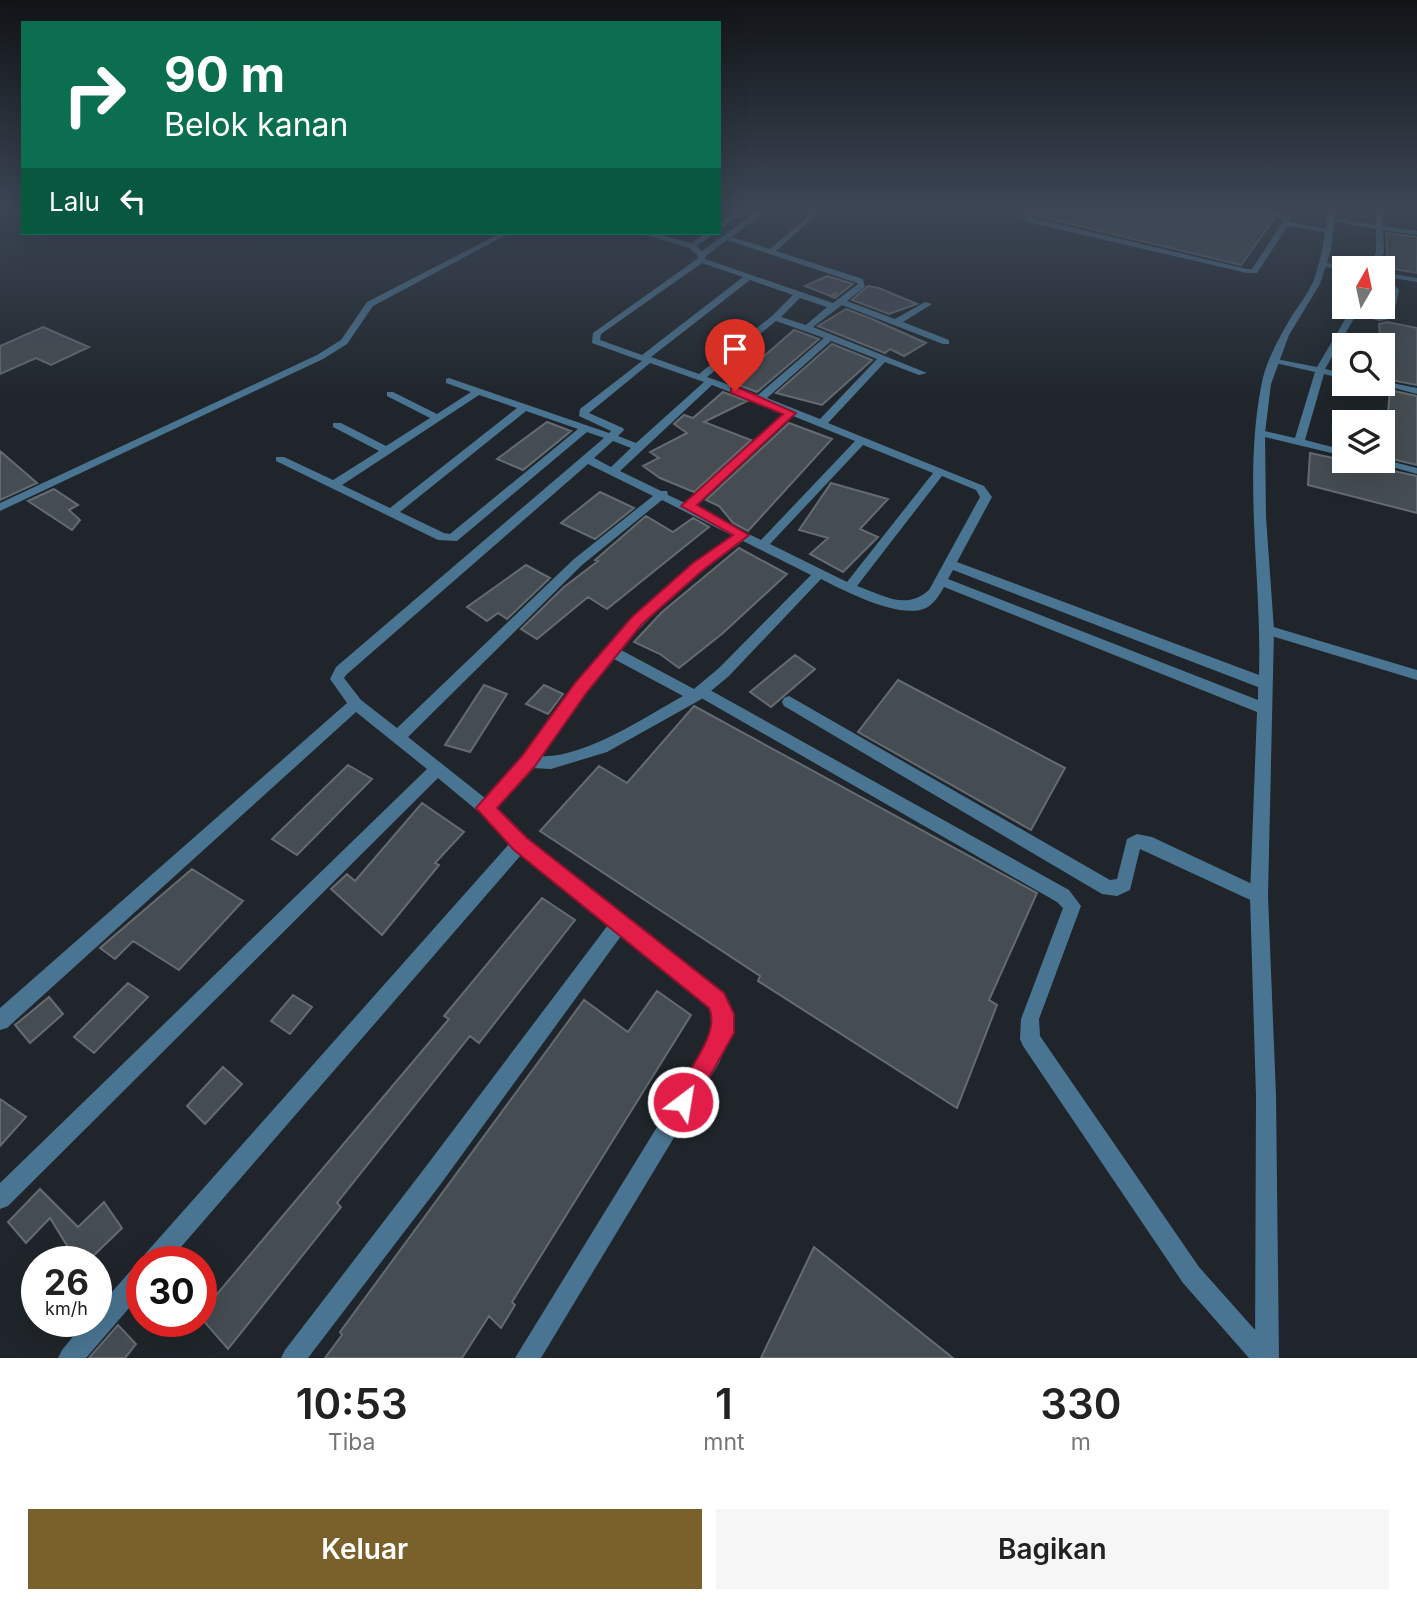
<!DOCTYPE html>
<html lang="id">
<style>
body{margin:0;font-family:Inter,sans-serif;background:#f6f6f6;color:#222;height:100vh;display:flex;flex-direction:column;font-size:26px;white-space:nowrap}
*{box-sizing:border-box;margin:0}
p{font-size:23px;color:#767676}
.icon{flex:none;width:38px;height:38px;fill:none;stroke:currentColor;stroke-width:2;stroke-linecap:round;stroke-linejoin:round}
.map{position:relative;height:1358px;overflow:hidden}
.side{display:flex;flex-direction:column;background:#fff;flex:1}
.side>*{flex:none}
.guide{position:absolute;left:21px;top:21px;width:700px;height:214px;border-radius:0px;box-shadow:0 7px 28px #0002;background:#0b6e4f;color:#fff;overflow:hidden}
.needle{width:46px;rotate:9deg}
.controls{position:absolute;left:1332px;top:256px;display:grid;gap:14px}
.controls a{display:grid;place-items:center;width:63px;height:63px;border-radius:0px;background:#fff;box-shadow:0 7px 28px #0002;font-size:35px}
.speed{position:absolute;left:21px;top:1246px;display:flex;gap:14px;font-size:35px;font-weight:700;text-align:center}
.speed>*{display:grid;place-content:center;width:91px;height:91px;border-radius:50%;background:#fff;box-shadow:0 7px 28px #0002;line-height:1}
.speed small{font-size:18px;font-weight:400}
.speed .limit{border:10px solid #d22;background:#fff;color:#111}
.pin{position:absolute;display:grid;place-items:center;width:60px;height:60px;color:#fff;margin:-72px -30px;border-radius:50% 50% 50% 0;rotate:-45deg;box-shadow:0 0 7px #0007}
.pin .icon{rotate:45deg}
.me{position:absolute;width:77px;margin:-38px;rotate:31deg;stroke-linejoin:round;filter:drop-shadow(0 0 5px #0008)}
.turn{display:flex;align-items:center;gap:24px;height:147px;padding:0 28px;font-size:32px}
.turn .icon{width:91px;height:91px;stroke-width:2.5}
.turn b{display:block;font-size:49px;line-height:60px}
.then{display:flex;align-items:center;height:66px;padding:0 28px;background:#0003;gap:14px;font-size:26px}
.eta{display:flex;justify-content:space-evenly;align-items:center;height:119px;text-align:center}
.eta b{font-size:42px;font-weight:600;line-height:49px}
.primary-button{display:flex;gap:14px;margin-top:auto;padding:14px 28px}
.primary-button a{flex:1;height:80px;border-radius:0px;background:#7a612b;color:#fff;font-size:28px;font-weight:600;line-height:80px;text-align:center}
.primary-button a+a{background:#f6f6f6;color:#222}
.map>svg:first-child{display:block}
</style>
<div class="map">
<svg width="1417" height="1358" viewBox="0 0 1417 1358">
<rect width="100%" height="100%" fill="#1f252a"/>
<path fill="#454d52" stroke="#646b71" stroke-width="2" d="M1034,209H1250L1274,219L1241,265L1042,217L1032,214Z
M1386,233L1417,237V273L1388,268Z
M827,276L853,284L835,298L832,297L837,292L830,296L805,286Z
M868,286L879,288L917,304L889,314L852,300Z
M846,309L872,319L926,343L904,356L890,349L885,353L818,326Z
M1387,322L1417,328V385L1391,380L1392,375L1384,374L1379,324Z
M43,327L89,347L51,365L36,358L0,374V346Z
M794,330L819,339L757,392L733,383Z
M832,344L872,360L822,405L776,393Z
M1390,390L1417,396V465L1384,457Z
M723,392L747,401L704,422L751,440L694,492L660,478L643,466L659,458L650,452L687,433L674,424L684,415L693,418Z
M547,422L571,431L523,470L497,459Z
M789,423L832,439L748,531L733,523L719,506L706,500Z
M0,451L37,483L0,500Z
M1310,453L1417,476V513L1308,485Z
M831,483L888,499L860,529L878,537L843,572L810,554L828,538L799,530Z
M54,489L78,505L69,510L80,520L72,530L28,501Z
M600,492L634,508L595,539L561,523Z
M646,516L673,532L693,518L709,527L607,609L588,597L537,639L521,629L564,587L598,561L595,560Z
M739,548L787,574L723,633L679,668L660,654L634,642L662,612Z
M526,565L550,578L507,619L498,613L487,621L467,607Z
M795,655L815,669L771,707L750,692Z
M898,680L1065,768L1031,830L858,732Z
M484,685L507,694L470,752L445,745Z
M544,685L563,694L548,714L526,704Z
M694,706L1037,893L989,1000L997,1005L957,1108L758,981L760,976L540,831L599,766L627,783Z
M348,765L372,779L297,855L272,839Z
M422,803L464,832L435,863L439,865L382,935L331,889L347,874L355,881Z
M192,869L243,901L179,970L133,941L115,959L100,948Z
M542,898L575,920L479,1043L470,1036L337,1203L341,1207L228,1349L201,1318V1313L449,1019L444,1016Z
M128,983L148,997L94,1053L74,1037Z
M657,991L691,1015L512,1302L515,1305L501,1328L489,1316L462,1358H325L342,1335L340,1332L584,1000L628,1032Z
M293,995L312,1007L290,1034L271,1021Z
M49,997L63,1014L30,1043L15,1025Z
M223,1067L242,1084L205,1124L187,1106Z
M0,1099L26,1117L0,1146Z
M40,1189L78,1227L104,1202L122,1228L87,1262H77L50,1218L26,1243L8,1222Z
M814,1247L953,1358H761Z
M118,1325L136,1344L125,1358H89Z"/>
<g fill="none" stroke-linecap="round" stroke-linejoin="round">
<path fill="#4a7592" fill-rule="evenodd" d="M1025,209H1032L1028,215L1041,220L1247,269H1252L1284,220L1255,209H1265L1291,217L1290,222L1335,231L1331,233L1288,226L1257,273H1247L1036,224L1021,218Z
M1375,209H1383V226L1417,231V235L1383,230L1384,252L1378,268H1370L1376,252V229L1327,220L1331,218L1376,225Z
M1323,262L1348,268H1344V270L1320,266V262Z
M1382,272L1417,278V282L1387,277L1399,290L1393,318L1380,321L1356,315L1325,369L1344,373V379L1324,374L1305,440L1344,450V456L1256,435V431L1260,430L1295,438L1315,372L1271,362V358L1317,367L1353,306H1361L1359,310L1380,315L1386,314L1391,290L1382,282Z
M1382,381L1417,388V394L1375,383H1382Z
M1382,459L1417,468V474L1368,460Z
M1267,625L1417,670V680L1262,633L1260,630Z
M701,685L1069,890L1081,906L1039,1019L1040,1036L1199,1267L1273,1350L1277,1358H1249L1183,1283L1023,1046L1020,1039L1021,1019L1063,908L1057,902L696,695L694,691L696,687Z
M789,696L1110,880L1117,879L1127,839L1137,834L1152,837L1265,890L1268,896L1265,902L1259,904L1140,849L1130,890L1117,896L1102,894L784,706L782,702L784,698Z"/>
<path fill="#4a7592" fill-rule="evenodd" d="M740,209L747,211L719,229V224Z
M760,209H768L732,237L770,249L816,209H823L776,251L863,279L865,287L847,301L895,319L925,302L932,304L903,322L949,340V344H943L842,305L813,327L927,373L919,375L885,362L828,423L984,486L992,497L957,562L1259,675C1262,580 1243,482 1261,387C1265,362 1280,336 1293,314C1300,304 1308,293 1313,282C1322,258 1325,234 1328,209H1336L1331,250L1320,284L1289,335L1271,384L1265,433L1266,517L1274,630L1268,896L1276,1096L1279,1358H1255L1256,1096L1250,896L1257,712L944,587C940,594 934,604 926,608C900,620 845,591 821,579L729,676L700,700L607,752L551,769L531,768L496,808L526,839L723,994C736,1023 731,1035 719,1063L541,1358H515L705,1049L712,1028L709,1008L621,936L440,1185L308,1358H281L285,1350L424,1169L608,925L521,855L168,1262H142L145,1254L509,844L480,813L438,778L8,1206L0,1209V1183L427,769L356,712L7,1028L0,1030V1008L347,703L330,679L336,667L604,438L587,432L457,541L438,540L276,461V457H284L333,480L379,451L333,427V423H341L386,446L430,418L387,396V392H393L437,414L471,392L446,383V379L449,378L609,433L611,431L579,416L580,409L642,361L592,343L593,333L697,259L698,256L689,248L640,233H652L691,243L706,233H715L697,246L702,251ZM727,240L857,283L858,284L833,303L705,259L706,256ZM702,263L743,277L642,355L600,340L601,334ZM750,280L793,295L772,316L699,374L651,357ZM800,298L827,307L806,325L781,317ZM776,321L824,338L758,395L707,377ZM831,341L877,359L820,419L767,398ZM650,363L704,382L636,443L618,436L624,430L623,428L589,413ZM712,385L785,413L685,503L668,495L667,491H661L620,471ZM479,395L517,408L390,508L342,485ZM526,411L578,429L450,534L444,533L400,512ZM793,416L855,441L761,540L694,507ZM613,441L631,448L611,467L594,458ZM863,445L933,473L847,582L770,544ZM588,464L653,496L574,559L397,728L361,700L344,678L346,675ZM942,476L976,490L980,497L929,590C906,611 883,595 857,586ZM662,500L733,536L694,564L632,618L576,684L523,756L485,798L408,737L582,565ZM743,541L811,575L719,668L694,689L621,650C656,607 698,573 743,541ZM953,570L1258,687V700L948,579ZM614,659L683,696C645,717 583,759 540,756L586,692Z
M501,233H510L373,306L347,344L323,359L0,511V503L317,355L341,340L367,302Z
M142,1264V1293L86,1358H58L62,1350L86,1321H96V1310L134,1267Z"/>
</g>
<linearGradient id="sky" x2="0" y2="1"><stop stop-color="#111417"/><stop offset="0.52" stop-color="#3c4655"/><stop offset="1" stop-color="#3c4655" stop-opacity="0"/></linearGradient>
<rect width="1417" height="399" fill="url(#sky)"/>
<path fill="#e11d48" stroke="#92132f" stroke-width="2" d="M731,388H739L796,413L697,505L749,535L703,570L642,624L587,692L535,766L497,808L527,838L724,993L734,1014V1033L691,1110L683,1114L675,1110L672,1102C682,1077 722,1034 709,1008L514,850L476,808L522,756L575,683L632,617L693,563L733,535L681,506L783,414L731,393Z"/>
</svg>
<div class="controls">
<a><svg class="needle" viewBox="-14 -14 28 28"><path d="M0-13l5 13h-10z" fill="#e53935"/><path d="M0 13l5-13h-10z" fill="#767676"/></svg></a>
<a><svg class="icon" aria-label="search" viewBox="0 0 24 24"><circle cx="10" cy="10" r="6"/><path d="M15 15l6 6"/></svg></a>
<a><svg class="icon" aria-label="layers" viewBox="0 0 24 24"><path d="M12 4l9 5-9 5-9-5zM3 14l9 5 9-5"/></svg></a>
</div>
<div class="speed"><div>26<small>km/h</small></div><div class="limit">30</div></div>
<div class="pin" style="left:735px;top:391px;background:#d93025"><svg class="icon" aria-label="arrive" viewBox="0 0 24 24"><path d="M6 21V4h12l-3 4 3 4H6"/></svg></div>
<svg class="me" style="left:683px;top:1102px" viewBox="-20 -20 40 40"><circle r="17" fill="#e11d48" stroke="#fff" stroke-width="3"/><path d="M0-11L8 9 0 5-8 9z" fill="#fff"/></svg>
<div class="guide">
<div class="turn"><svg class="icon" aria-label="right" viewBox="0 0 24 24"><path d="M7 20v-9h11M14 6l5 5-5 5"/></svg><div><b>90 m</b>Belok kanan</div></div>
<div class="then">Lalu<svg class="icon" aria-label="left" viewBox="0 0 24 24"><path d="M17 20v-9H6M10 6l-5 5 5 5"/></svg></div>
</div>
</div>
<section class="side">
<div class="eta">
<div><b>10:53</b><p>Tiba</p></div>
<div><b>1</b><p>mnt</p></div>
<div><b>330</b><p>m</p></div>
</div>
<div class="primary-button"><a>Keluar</a><a>Bagikan</a></div>
</section>
